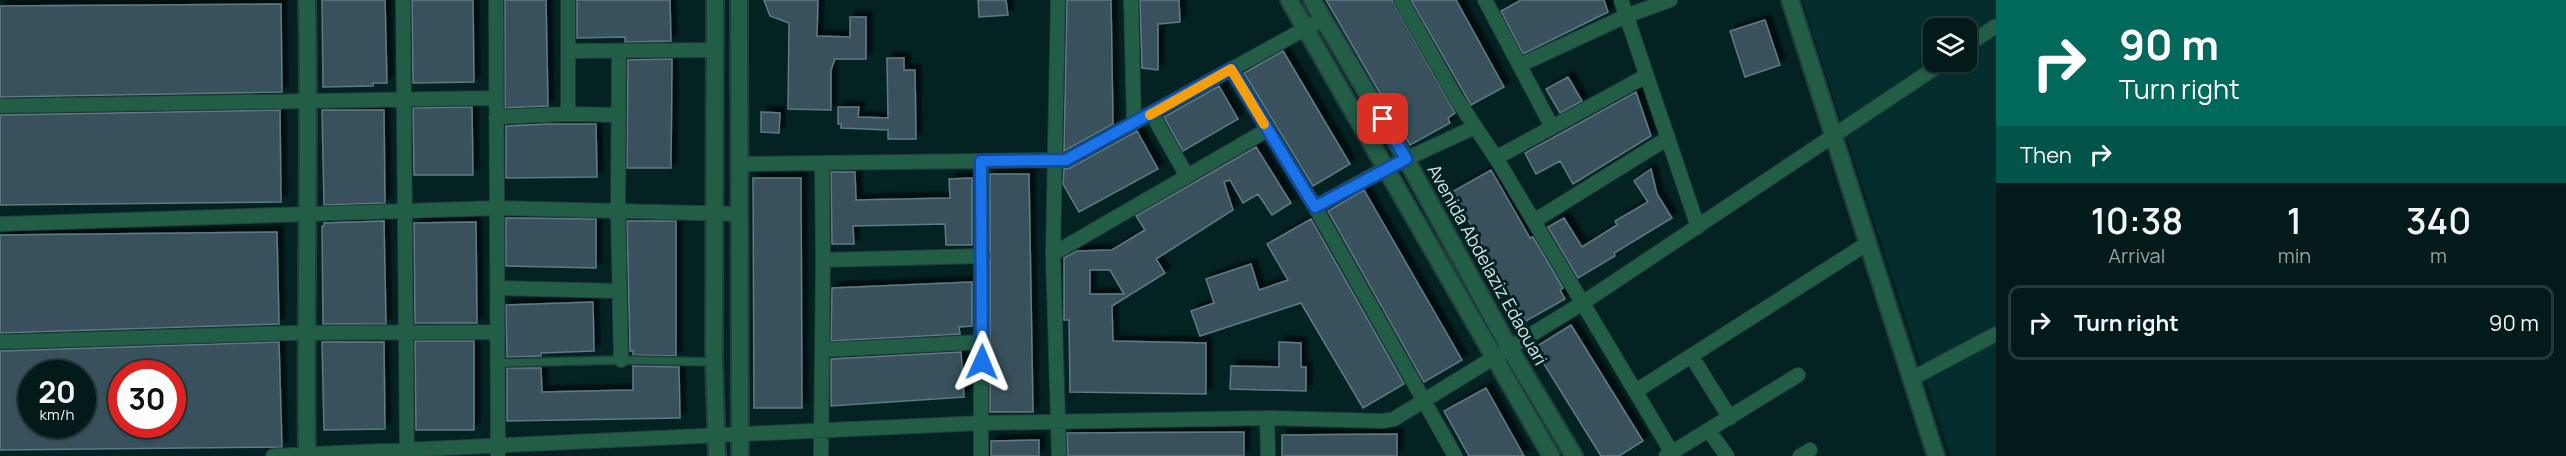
<!DOCTYPE html>
<style>
body{margin:0;font-family:Manrope,sans-serif;background:#0d2323;color:#f1f3f6;height:100vh;display:flex;flex-direction:column;font-size:22px;white-space:nowrap}
*{box-sizing:border-box;margin:0}
p{font-size:20px;color:#97a1a2}
.icon{flex:none;width:33px;height:33px;fill:none;stroke:currentColor;stroke-width:2;stroke-linecap:round;stroke-linejoin:round}
.map{position:relative;flex:1;overflow:hidden}
.sheet{display:flex;flex-direction:column;background:#031a1a;width:570px}
.sheet>*{flex:none}
.banner{background:#00695c;color:#fff;overflow:hidden}
.tools{position:absolute;left:1923px;top:18px;display:grid;gap:12px}
.tools a{display:grid;place-items:center;width:54px;height:54px;border-radius:12px;background:#031a1a;box-shadow:0 2px 4px #0004,0 0 0 2px #243839;font-size:30px}
.speed{position:absolute;left:18px;top:360px;display:flex;gap:12px;font-size:30px;font-weight:700;text-align:center}
.speed>*{display:grid;place-content:center;width:78px;height:78px;border-radius:50%;background:#031a1a;box-shadow:0 2px 4px #0004,0 0 0 2px #243839;line-height:1}
.speed small{font-size:15px;font-weight:400}
.speed .limit{border:9px solid #d22;background:#fff;color:#111}
.pin{position:absolute;display:grid;place-items:center;width:51px;height:51px;color:#fff;margin:-26px;border-radius:12px;box-shadow:0 3px 9px #0006}
.me{position:absolute;width:66px;margin:-33px;rotate:1deg;stroke-linejoin:round;filter:drop-shadow(0 0 4px #0008)}
.turn{display:flex;align-items:center;gap:21px;height:126px;padding:0 24px;font-size:27px}
.turn .icon{width:78px;height:78px;stroke-width:2.5}
.turn b{display:block;font-size:42px;line-height:51px}
.then{display:flex;align-items:center;height:57px;padding:0 24px;background:#0003;gap:12px;font-size:22px}
.eta{display:flex;justify-content:space-evenly;align-items:center;height:102px;text-align:center}
.eta b{font-size:36px;font-weight:600;line-height:42px}
ul{padding:0;list-style:none}
li{display:flex;align-items:center;gap:18px;height:75px;margin:0 12px 9px;padding:0 12px;border:3px solid #243839;border-radius:12px}
li div{flex:1}
li b{display:block;font-size:22px}
li em{font-style:normal}
main{display:flex;flex:1;min-height:0}
.map>svg:first-child{display:block}
</style>
<main>
<div class="map">
<svg width="1996" height="456" viewBox="0 0 1996 456">
<defs>
<filter id="shadow"><feDropShadow dx="5.5" dy="-5.5" stdDeviation="1.5" flood-color="#0009"/></filter>
</defs>
<rect width="100%" height="100%" fill="#042222"/>
<path fill="#042e2e" fill-rule="evenodd" d="M1802,0H1996V456H1951ZM1934,28H1966V62H1934Z"/>
<path fill="#37515b" stroke="#5f7a84" stroke-width="1.5" fill-rule="evenodd" filter="url(#shadow)" d="M322,0H385L387,83H373V86L323,87Z
M412,0H473L474,82L413,83Z
M505,0H546L548,106L505,108Z
M577,0H670L671,41L625,42V37L577,38Z
M764,0H818L817,36L850,37V17H866V59H835L831,70V110L788,109L789,23L770,16Z
M978,0H1006L1008,15L979,17Z
M1067,0H1111L1113,124L1064,151Z
M1140,0H1179L1180,22L1158,24V70L1142,68Z
M1326,0H1392L1455,113L1448,118L1450,123L1410,145Z
M1411,0H1456L1504,87L1471,105Z
M1521,0H1604L1608,12L1523,54L1501,11Z
M281,4L282,92L0,97V6Z
M1765,20L1780,65L1745,77L1730,31Z
M1283,51L1350,164L1313,186L1244,73Z
M887,58H904V70H915L916,139H888V130L841,128V124H838V107H859L858,117L888,118Z
M672,59L671,168H627L628,60Z
M1568,77L1582,101L1560,113L1546,89Z
M1219,86L1238,119L1183,151L1164,117Z
M1636,92L1651,136L1573,184L1560,161L1536,174L1525,153Z
M472,107L473,175H414L413,108Z
M280,110L281,202L0,205V115Z
M322,110H384L385,203L324,205Z
M761,112L780,113L779,133L761,132Z
M549,124H596L597,177L506,178V126Z
M1137,131L1158,169L1079,212L1063,184L1064,169L1070,168Z
M1256,147L1291,203L1272,215L1258,194L1243,203L1230,180L1224,182L1233,210L1156,259L1165,273L1112,306L1113,341L1206,343V394L1070,392L1069,320H1064V258L1077,251L1112,250L1145,230L1136,216ZM1090,270H1110L1124,294H1090Z
M1651,169L1657,194L1672,218L1614,253L1615,256L1578,278L1548,227L1564,218L1582,247L1617,225L1615,221L1648,202L1634,181Z
M1491,170L1530,238L1533,237L1563,288L1560,290L1565,299L1526,321L1452,192Z
M831,172H855L856,200L950,198L949,179L972,178V245H946L945,224L853,226L854,244H832Z
M990,174H1029L1033,412H990Z
M753,178H801L802,408H754Z
M1364,190L1462,360L1424,382L1328,211Z
M506,218L596,219V268L506,266Z
M1311,219L1404,384L1363,408L1301,303L1200,336L1191,311L1214,303L1206,279L1251,264L1259,290L1288,280L1267,244Z
M384,221L386,324H323L322,226H324V223Z
M627,221H676V356L633,355V351H630Z
M476,222L477,323H415L414,223Z
M277,232L279,324L0,333V235Z
M972,282V326L959,327L960,334L831,341L832,288Z
M593,302L594,351L541,353V356L507,357L506,305Z
M1571,325L1643,441L1619,456H1601L1534,348Z
M415,341H474V430H416Z
M279,342L282,447L0,450V351ZM32,374H82V424H32ZM122,374H172V424H122Z
M322,342H384L385,429L324,430Z
M1279,342L1301,343V367H1306V391L1230,389L1231,366L1279,367Z
M961,352L964,397L831,406V359Z
M633,366L679,367L680,418L507,421V368H541L542,392L633,390Z
M1486,388L1524,456H1469L1444,411Z
M1244,432V456H1068L1067,433Z
M1397,434V456H1282V435Z
M1039,440V456H991V441Z"/>
<g fill="none" stroke-linecap="round" stroke-linejoin="round">
<g stroke="#213d3d" stroke-width="10">
<path id="service" d="M499,363L621,360L714,362"/>
</g>
<g stroke="#213d3d" stroke-width="16">
<path id="minor" d="M403,0L407,456
M496,0L498,456
M568,0V114
M1058,0L1053,254L1059,456
M1131,0L1134,123
M1401,0L1456,98L1496,158L1674,456
M1485,0L1552,127
M1621,0L1698,227
M1966,46L1996,26
M569,51L715,50
M619,52L618,209L621,360
M1520,65L1626,16L1670,0
M1231,69L1315,207L1455,456
M0,106L496,98
M1152,114L1187,176
M496,117L568,114L619,115
M1496,158L1646,76
M981,161V456
M739,164L1066,160L1323,19
M1315,207L1384,169L1475,127
M1534,221L1668,138
M0,224L497,208L738,214
M1053,254L1267,130
M823,260L982,256
M498,288L619,291
M0,342L290,333L498,332
M822,350L982,342
M1692,357L1730,418
M1911,379L1996,334
M1636,391L1868,243
M1267,418L1268,456
M1709,431L1727,456
M273,456L981,423L1267,418L1383,421L1394,419L1581,304L1944,62
M821,456L823,260L822,163
M1666,456L1798,375
M1800,456L1810,450"/>
</g>
<g stroke="#213d3d" stroke-width="20">
<path id="tertiary" d="M715,0L714,362L717,456
M739,0L740,456
M1289,0L1551,456
M1312,0L1406,159L1510,349L1574,456
M1790,0L1936,456
M307,456C305,304 310,152 307,0"/>
</g>
<use href="#service" stroke="#215e45" stroke-width="7"/>
<use href="#minor" stroke="#215e45" stroke-width="14"/>
<use href="#tertiary" stroke="#215e45" stroke-width="16"/>
</g>
<g fill="none" stroke-linecap="round" stroke-linejoin="round">
<g stroke="#114b97" stroke-width="15">
<path id="route" d="M982,362L981,161L1066,160L1231,69L1315,207L1406,159L1383,119"/>
</g>
<use href="#route" stroke="#1a73e8" stroke-width="10"/>
<path stroke="#f59e0b" stroke-width="10" d="M1150,115L1231,69L1264,124"/>
</g>
<g text-anchor="middle" stroke-width="6" stroke-linejoin="round" paint-order="stroke">
<g font-size="18" fill="#d4e4e4" stroke="#042222">
<text transform="translate(1487 265) rotate(61)" y="6">Avenida Abdelaziz Edaouari</text>
</g>
</g>
</svg>
<div class="tools">
<a><svg class="icon" aria-label="layers" viewBox="0 0 24 24"><path d="M12 4l9 5-9 5-9-5zM3 14l9 5 9-5"/></svg></a>
</div>
<div class="speed"><div>20<small>km/h</small></div><div class="limit">30</div></div>
<div class="pin" style="left:1383px;top:119px;background:#d93025"><svg class="icon" aria-label="arrive" viewBox="0 0 24 24"><path d="M6 21V4h12l-3 4 3 4H6"/></svg></div>
<svg class="me" style="left:982px;top:362px" viewBox="-20 -20 40 40"><path d="M0-17L14 15 0 8-14 15z" fill="#1a73e8" stroke="#fff" stroke-width="4"/></svg>
</div>
<section class="sheet">
<div class="banner">
<div class="turn"><svg class="icon" aria-label="right" viewBox="0 0 24 24"><path d="M7 20v-9h11M14 6l5 5-5 5"/></svg><div><b>90 m</b>Turn right</div></div>
<div class="then">Then<svg class="icon" aria-label="right" viewBox="0 0 24 24"><path d="M7 20v-9h11M14 6l5 5-5 5"/></svg></div>
</div>
<div class="eta">
<div><b>10:38</b><p>Arrival</p></div>
<div><b>1</b><p>min</p></div>
<div><b>340</b><p>m</p></div>
</div>
<ul>
<li><svg class="icon" aria-label="right" viewBox="0 0 24 24"><path d="M7 20v-9h11M14 6l5 5-5 5"/></svg><div><b>Turn right</b></div><em>90 m</em></li>
</ul>
</section>
</main>
